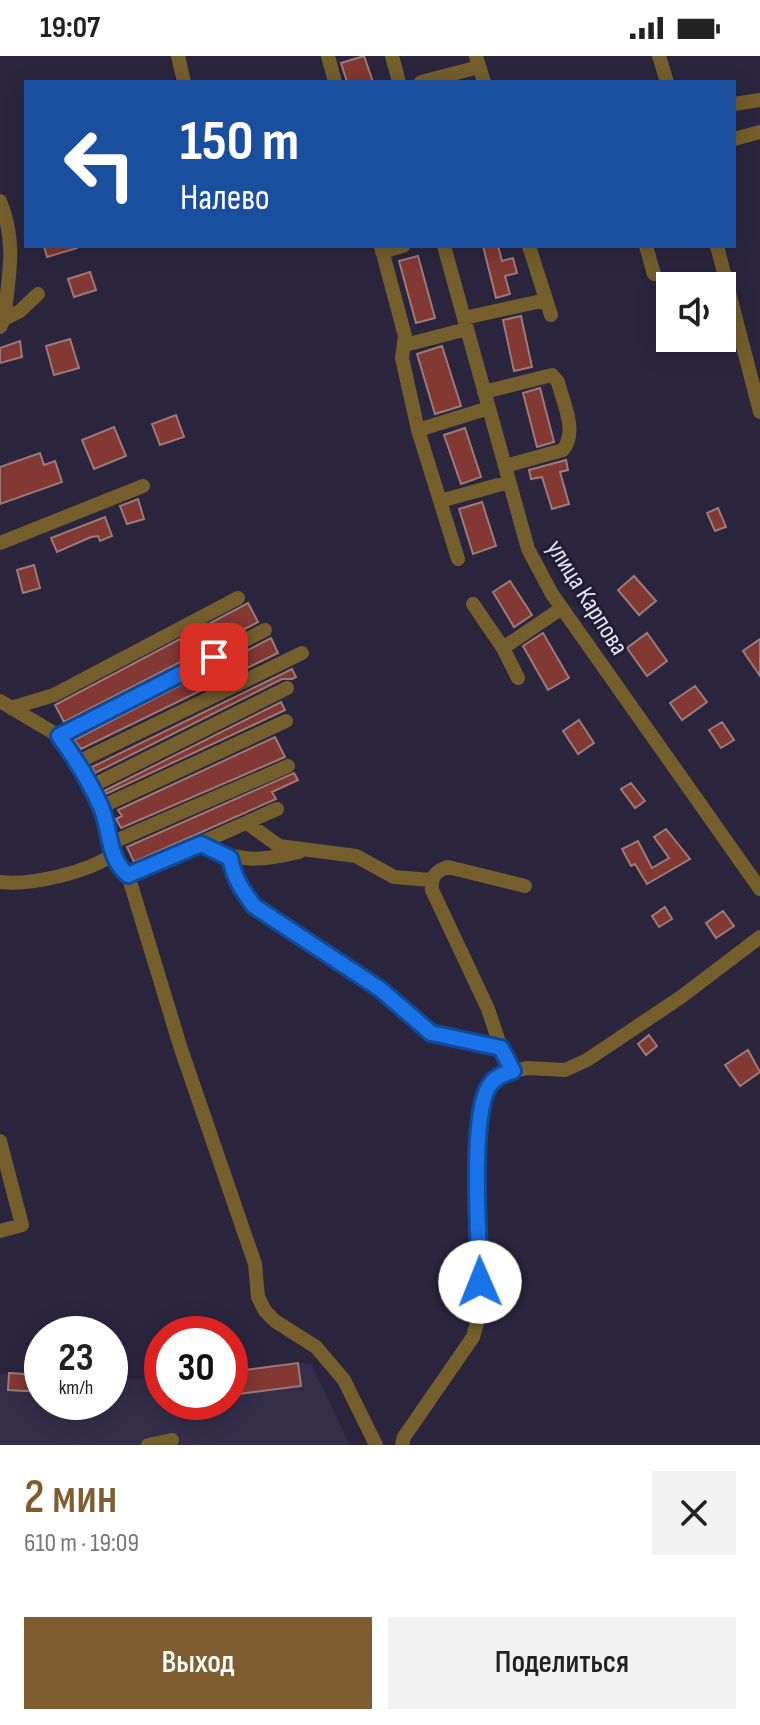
<!DOCTYPE html>
<html lang="ru">
<meta charset="utf-8">
<style>
body{margin:0;font-family:"Sofia Sans Condensed",sans-serif;background:#f2f2f2;color:#222;height:100vh;display:flex;flex-direction:column;font-size:30px;white-space:nowrap}
*{box-sizing:border-box;margin:0}
p{font-size:26px;color:#767676}
.icon{flex:none;width:44px;height:44px;fill:none;stroke:currentColor;stroke-width:2;stroke-linecap:round;stroke-linejoin:round}
.map{position:relative;height:1389px;overflow:hidden}
.sheet{display:flex;flex-direction:column;background:#fff;flex:1}
.sheet>*{flex:none}
.guide{position:absolute;left:24px;top:24px;width:712px;height:168px;border-radius:0px;box-shadow:0 4px 20px #0003;background:#1a4fa0;color:#fff;overflow:hidden}
.tools{position:absolute;left:656px;top:216px;display:grid;gap:16px}
.tools a{display:grid;place-items:center;width:80px;height:80px;border-radius:0px;background:#fff;box-shadow:0 4px 20px #0003;font-size:40px}
.speed{position:absolute;left:24px;top:1260px;display:flex;gap:16px;font-size:40px;font-weight:700;text-align:center}
.speed>*{display:grid;place-content:center;width:104px;height:104px;border-radius:50%;background:#fff;box-shadow:0 4px 20px #0003;line-height:1}
.speed small{font-size:20px;font-weight:400}
.speed .limit{border:12px solid #d22;background:#fff;color:#111}
.pin{position:absolute;display:grid;place-items:center;width:68px;height:68px;color:#fff;margin:-34px;border-radius:16px;box-shadow:0 4px 12px #0006}
.me{position:absolute;width:88px;margin:-44px;rotate:359deg;stroke-linejoin:round;filter:drop-shadow(0 0 6px #0008)}
.turn{display:flex;align-items:center;gap:28px;height:168px;padding:0 24px;font-size:36px}
.turn .icon{width:104px;height:104px;stroke-width:2.5}
.turn b{display:block;font-size:56px;line-height:68px}
.round{display:grid;place-items:center;flex:none;width:84px;height:84px;border-radius:0px;background:#f2f2f2}
.overview{display:flex;align-items:center;justify-content:space-between;height:136px;padding:0 24px}
h1{font-size:48px;font-weight:600;line-height:60px;color:#805c31}
.action{display:flex;gap:16px;margin-top:auto;padding:16px 24px}
.action a{flex:1;height:92px;border-radius:0px;background:#805c31;color:#fff;font-size:32px;font-weight:600;line-height:92px;text-align:center}
.action a+a{background:#f2f2f2;color:#222}
.status{display:flex;justify-content:space-between;align-items:center;height:56px;padding:0 40px;background:#fff;direction:ltr}
.status svg{height:22px;fill:currentColor}
.map>svg:first-child{display:block}
</style>
<div class="status"><b>19:07</b><svg viewBox="0 0 49 12"><path d="M0 12V9h3v3zM5 12V6h3v6zM10 12V3h3v9zM15 12V0h3v12zM26 1h20v11H26zM47 4h2v5h-2z"/></svg></div>
<div class="map">
<svg width="760" height="1389" viewBox="0 0 760 1389">
<rect width="100%" height="100%" fill="#2b263e"/>
<path fill="#342e4b" d="M298,1307L311,1308L350,1389H0V1318L42,1319V1346H110V1322L162,1323V1346H230V1316Z"/>
<path fill="#823833" stroke="#9c7b77" stroke-width="2" d="M364,0L373,26H347L341,7Z
M44,190H77V192L47,201Z
M483,190H498L502,205L513,202L517,217L505,220L510,238L496,242Z
M418,200L435,262L416,267L399,205Z
M90,216L96,234L74,241L68,223Z
M521,260L532,311L514,315L503,264Z
M70,283L79,312L54,319L46,290Z
M20,285L22,301L0,307V292Z
M442,290L461,350L435,358L417,298Z
M540,332L554,386L537,391L523,337Z
M176,359L184,381L160,389L152,368Z
M114,371L126,400L94,413L82,384Z
M465,372L481,421L461,428L444,379Z
M40,397L44,409L55,405L62,426L0,448V411Z
M566,404L568,414L560,416L569,448L552,453L542,421L531,423L529,414Z
M138,443L144,463L127,468L120,450Z
M482,446L496,490L473,498L459,453Z
M718,452L726,471L715,475L707,457Z
M105,461L112,480L100,485L98,480L91,481L57,496L51,482Z
M34,509L40,532L23,537L17,514Z
M634,520L656,545L639,559L618,534Z
M510,525L532,559L514,571L493,536Z
M248,547L258,566L64,666L55,649Z
M543,577L569,622L548,634L523,590Z
M647,577L667,605L647,620L627,592Z
M271,582L278,597L81,693L74,684Z
M760,583V620L743,595Z
M292,613L296,621L292,623H282L95,717L92,711Z
M695,630L707,646L682,664L670,647Z
M281,646L285,654L106,738L104,735Z
M579,664L594,687L578,698L563,675Z
M722,666L734,684L721,692L709,674Z
M275,681L285,701L121,772L116,763L122,760L118,754Z
M294,717L298,724L272,736L276,743L134,806L127,791Z
M631,727L645,745L635,752L621,733Z
M666,773L690,803L647,828L635,808L631,810L622,793L638,785L652,812L669,802L654,781Z
M665,851L672,863L659,871L652,860Z
M723,855L734,870L716,882L706,867Z
M649,979L657,990L646,999L638,988Z
M748,994L760,1016L740,1030L725,1009Z
M298,1307L301,1330L230,1339V1316Z
M9,1317L42,1319V1336L8,1334Z"/>
<g fill="none" stroke-linecap="round" stroke-linejoin="round">
<path stroke="#745f2d" stroke-width="14" d="M178,0L184,26
M328,0L335,26
M392,0L399,26
M476,0L484,26
M659,0L667,26
M421,26L479,11
M734,48L760,44
M734,83L760,76
M0,145C17,187 9,218 4,263L0,271
M381,190L405,280L402,302L418,374L458,503
M444,190L528,493L552,538L760,833
M529,190L551,259
M646,190L654,218
M717,190L760,356
M382,196L403,190
M464,262L546,244
M4,263L20,255L38,238
M405,289L467,273
M484,336L552,319L558,326C563,347 578,375 563,394L505,410
M418,374L489,352
M440,445L509,426
M0,487L143,430
M473,548L503,592L518,622
M503,592L562,552
M0,645L59,680L78,706L101,751L117,810L128,819L181,993L255,1208L258,1241L265,1255L275,1265L316,1291L344,1324L376,1389
M11,652L54,639L238,542
M59,680L265,574
M78,706L302,597
M90,731L287,632
M101,751L286,665
M247,767L279,790L356,800L394,821L431,824
M111,787L288,710
M201,788C240,806 258,806 299,796
M230,802C234,821 242,834 254,850L380,933L431,977L501,992
M128,819L277,753
M0,826C29,830 90,816 113,798
M513,1015L501,992L488,953L432,834C431,821 435,815 448,811L525,830
M0,1085L22,1169L0,1175
M148,1389L172,1384
M402,1389L404,1381L473,1281L480,1256L479,1078L482,1051L488,1031L499,1019L527,1012L565,1014L587,1004L681,941L760,881"/>
</g>
<g fill="none" stroke-linecap="round" stroke-linejoin="round">
<g stroke="#114b97" stroke-width="20">
<path id="route" d="M214,601L59,680C75,702 90,726 101,751C111,774 107,802 128,819L201,788L230,802C234,822 242,834 254,850L380,933L431,977L501,992L513,1015C502,1018 493,1022 488,1032C470,1065 479,1184 480,1226"/>
</g>
<use href="#route" stroke="#1a73e8" stroke-width="14"/>
</g>
<g text-anchor="middle" stroke-width="6" stroke-linejoin="round" paint-order="stroke">
<g font-size="26" fill="#e7e5f5" stroke="#211d33">
<text transform="translate(588 541) rotate(58)" y="9">улица Карпова</text>
</g>
</g>
</svg>
<div class="tools">
<a><svg class="icon" aria-label="sound" viewBox="0 0 24 24"><path d="M4 9h4l5-4v14l-5-4H4zM17 9q2 3 0 6"/></svg></a>
</div>
<div class="speed"><div>23<small>km/h</small></div><div class="limit">30</div></div>
<div class="pin" style="left:214px;top:601px;background:#d93025"><svg class="icon" aria-label="arrive" viewBox="0 0 24 24"><path d="M6 21V4h12l-3 4 3 4H6"/></svg></div>
<svg class="me" style="left:480px;top:1226px" viewBox="-20 -20 40 40"><circle r="19" fill="#fff"/><path d="M0-13L10 11 0 6-10 11z" fill="#1a73e8"/></svg>
<div class="guide">
<div class="turn"><svg class="icon" aria-label="left" viewBox="0 0 24 24"><path d="M17 20v-9H6M10 6l-5 5 5 5"/></svg><div><b>150 m</b>Налево</div></div>
</div>
</div>
<section class="sheet">
<div class="overview"><div><h1>2 мин</h1><p>610 m · 19:09</p></div><a class="round"><svg class="icon" aria-label="close" viewBox="0 0 24 24"><path d="M6 6l12 12M18 6L6 18"/></svg></a></div>
<div class="action"><a>Выход</a><a>Поделиться</a></div>
</section>
